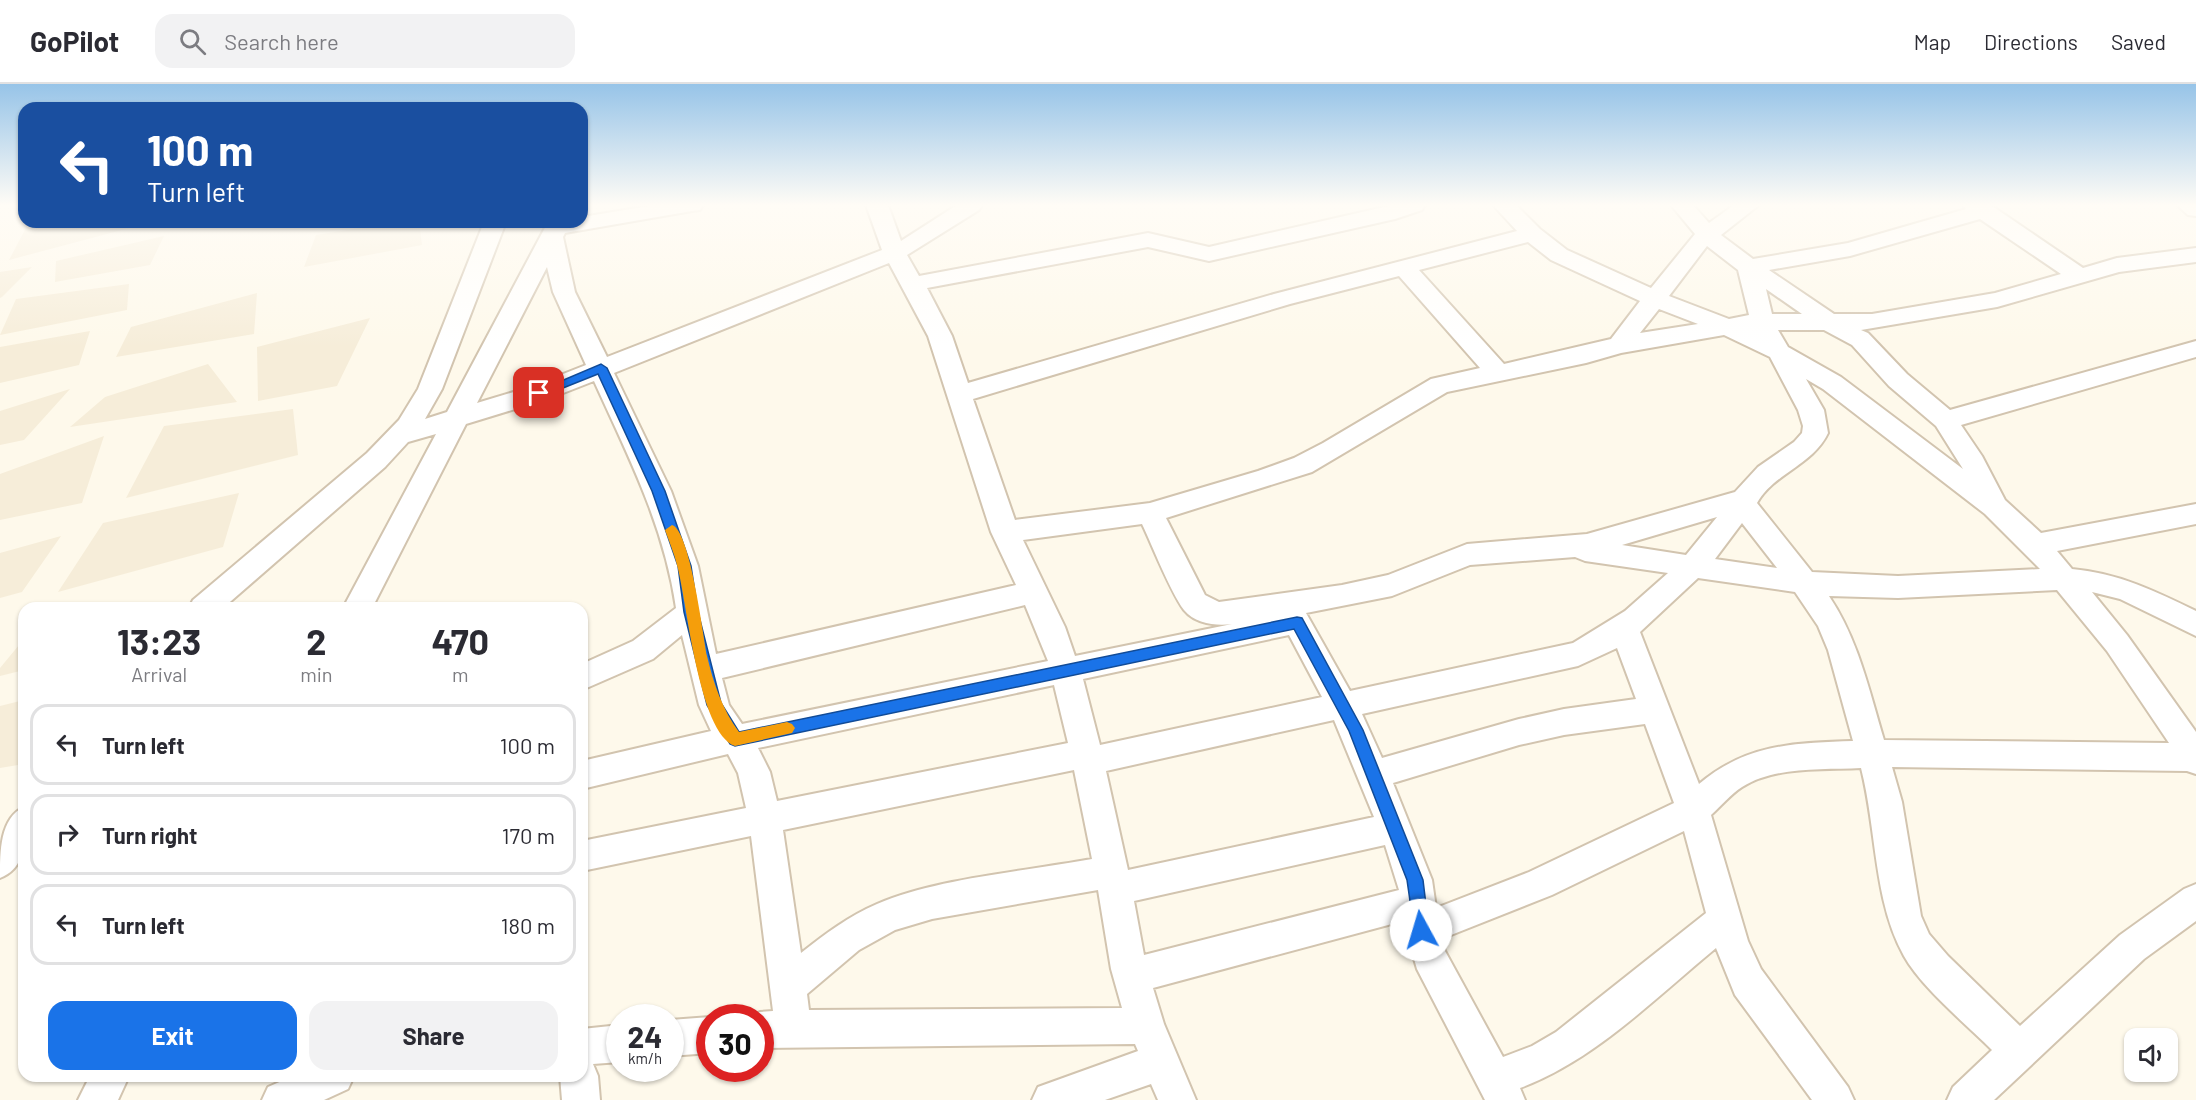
<!DOCTYPE html>
<style>
body{margin:0;font-family:Barlow,sans-serif;background:#f2f2f3;color:#2b2b33;height:100vh;display:flex;flex-direction:column;font-size:22px;white-space:nowrap}
*{box-sizing:border-box;margin:0}
p{font-size:20px;color:#7c7c81}
.icon{flex:none;width:33px;height:33px;fill:none;stroke:currentColor;stroke-width:2;stroke-linecap:round;stroke-linejoin:round}
.map{position:relative;flex:1;overflow:hidden}
.sheet{position:absolute;left:18px;top:518px;width:570px;height:480px;display:flex;flex-direction:column;background:#fff;border-radius:18px;box-shadow:0 2px 4px #0004}
.sheet>*{flex:none}
.banner{position:absolute;left:18px;top:18px;width:570px;height:126px;border-radius:18px;box-shadow:0 2px 4px #0004;background:#1a4fa0;color:#fff;overflow:hidden}
.controls{position:absolute;left:2124px;top:944px;display:grid;gap:12px}
.controls a{display:grid;place-items:center;width:54px;height:54px;border-radius:12px;background:#fff;box-shadow:0 2px 4px #0004;font-size:30px}
.speed{position:absolute;left:606px;top:920px;display:flex;gap:12px;font-size:30px;font-weight:700;text-align:center}
.speed>*{display:grid;place-content:center;width:78px;height:78px;border-radius:50%;background:#fff;box-shadow:0 2px 4px #0004;line-height:1}
.speed small{font-size:15px;font-weight:400}
.speed .limit{border:9px solid #d22;background:#fff;color:#111}
.pin{position:absolute;display:grid;place-items:center;width:51px;height:51px;color:#fff;margin:-26px;border-radius:12px;box-shadow:0 3px 9px #0006}
.me{position:absolute;width:66px;margin:-33px;rotate:354deg;stroke-linejoin:round;filter:drop-shadow(0 0 4px #0008)}
.turn{display:flex;align-items:center;gap:21px;height:126px;padding:0 30px;font-size:27px}
.turn .icon{width:78px;height:78px;stroke-width:2.5}
.turn b{display:block;font-size:42px;line-height:51px}
.eta{display:flex;justify-content:space-evenly;align-items:center;height:102px;text-align:center}
.eta b{font-size:36px;font-weight:700;line-height:42px}
.primary-button{display:flex;gap:12px;margin-top:auto;padding:12px 30px}
.primary-button a{flex:1;height:69px;border-radius:18px;background:#1a73e8;color:#fff;font-size:24px;font-weight:700;line-height:69px;text-align:center}
.primary-button a+a{background:#f2f2f3;color:#2b2b33}
ul{padding:0;list-style:none}
li{display:flex;align-items:center;gap:18px;height:81px;margin:0 12px 9px;padding:0 18px;border:3px solid #e1e1e2;border-radius:18px}
li div{flex:1}
li b{display:block;font-size:22px}
li em{font-style:normal}
header{display:flex;align-items:center;gap:36px;box-sizing:border-box;height:84px;padding:0 30px;background:#fff;border-bottom:2px solid #e1e1e2}
header strong{font-size:28px}
nav{display:flex;gap:33px;margin-inline-start:auto;font-size:21px}
.search{width:420px;height:54px;background:#f2f2f3;display:flex;align-items:center;gap:15px;box-sizing:border-box;padding:0 21px;border-radius:18px;color:#7c7c81;font-size:22px}
.map>svg:first-child{display:block}
</style>
<header>
<strong>GoPilot</strong>
<div class="search"><svg class="icon" aria-label="search" viewBox="0 0 24 24"><circle cx="10" cy="10" r="6"/><path d="M15 15l6 6"/></svg>Search here</div>
<nav><a>Map</a><a>Directions</a><a>Saved</a></nav>
</header>
<div class="map">
<svg width="2196" height="1016" viewBox="0 0 2196 1016">
<rect width="100%" height="100%" fill="#fef9eb"/>
<path fill="#f6edd9" d="M45,138H152L9,176L27,142Z
M398,138H419L422,161L304,183L316,151Z
M164,152L150,181L55,198L56,177Z
M32,183L2,213L0,214V188Z
M129,200L127,226L0,251L16,215Z
M257,209L254,250L116,273L131,243Z
M370,234L337,302L258,317L257,263Z
M90,247L79,281L0,299V263Z
M208,280L237,318L70,343L105,313Z
M70,305L24,356L0,361V327Z
M293,325L298,371L126,414L164,342Z
M104,352L82,419L0,436V390Z
M239,409L223,463L58,508L103,439Z
M61,452L22,508L0,514V469Z
M24,555V586L0,592V584Z
M24,616V680L0,684V622Z"/>
<g fill="none" stroke-linecap="round" stroke-linejoin="round">
<g stroke="#d2c4af" stroke-width="4">
<path id="minor" d="M655,121H703L700,126L692,127L565,149L563,153L575,208L607,273L882,166L866,121H888L901,157L957,121H982L979,126L907,171L919,192L1148,149L1209,163L1393,121H1425L1422,126L1395,135L1209,177L1148,163L927,204L952,252L968,299L1274,210L1517,147L1493,121H1516L1540,145L1567,166L1651,204L1695,150L1671,121H1693L1709,139L1734,121H1759L1721,151L1753,175L1848,159L1966,125L1963,121L1992,122L2083,184L2117,174L2196,164V178L2119,188L1997,223L1861,246L1868,249L1907,290L1950,326L2196,257V273L1961,341L1982,372L2005,416L2041,449L2196,420V440L2057,467L2072,485C2118,489 2155,507 2196,527V552L2120,515L2092,508L2127,551L2196,648V690L2187,687L1892,683L1902,718L1921,832L1929,850L1948,872L2020,942L2120,851L2184,805L2196,800V837L2144,875L1994,1016H1947L1953,1003L1992,966C1967,941 1921,903 1904,872C1873,816 1877,746 1861,684C1823,686 1775,682 1742,703C1731,710 1721,722 1711,731L1748,857L1761,885L1848,1003L1854,1016H1812L1735,911L1716,864C1654,915 1595,976 1520,1004L1525,1016H1485L1417,885L1403,837L1153,904L1164,940L1196,1016H1158L1151,1000L1105,1016H1032L1038,1003L1138,967L1135,960L760,964V933H747L760,928L773,927L751,752L582,787V757L746,724L738,689L728,670L582,705V677L711,647L699,621L682,551L653,575L582,606V580L633,557L676,524C664,441 628,372 594,297L548,315L466,340L372,524H343L436,350L408,358L385,383L223,524H189L193,516L367,369L399,336L418,305L484,138H506L442,305L425,335L447,328L548,138H582V133ZM1980,135L2061,190L1995,209L1872,230H1834L1769,186L1850,172ZM1528,158L1551,176L1640,217L1611,255L1504,280L1419,186ZM1707,162L1738,186L1749,231L1729,235L1669,212ZM889,179L928,252L991,448L1016,501L716,570L698,482L671,407L614,289ZM547,183L553,208L586,281L530,303L477,319ZM1399,192L1480,284L1431,295L1323,359L1294,374L1258,387L1150,419L1015,436L973,315L1290,220ZM1766,205L1802,230H1772ZM1659,225L1698,240L1640,249ZM1778,246H1824L1852,261L1889,302L1936,342L1963,385L1841,293L1788,263ZM1724,251L1770,273L1798,326L1803,342L1802,349L1794,358L1758,383L1735,408L1587,450L1467,460L1388,491L1342,501L1219,518L1205,511L1166,434L1312,388L1447,308L1586,279L1621,269ZM1806,295L1823,305L1985,430L2040,485L1898,492L1812,488L1757,419C1774,389 1813,381 1828,349L1824,326ZM1717,433L1686,471L1622,461ZM1742,439L1777,484L1715,475ZM1142,440C1153,463 1170,507 1184,526C1195,540 1217,542 1232,540L1075,572L1065,543L1023,456ZM1575,473L1585,477L1668,489L1625,527L1573,559L1350,607L1306,529L1392,512L1470,481ZM1698,494L1795,508L1818,542L1828,566L1853,657C1794,659 1746,660 1699,700L1640,548ZM2057,506L2107,567L2169,659L1884,656C1869,606 1858,555 1829,512L1898,514ZM1025,521L1048,577L742,640L729,621L722,594ZM1289,551L1322,613L1100,661L1083,595ZM1617,564L1636,615L1564,625L1519,635L1382,674L1362,630L1578,582ZM1054,601L1068,659L777,717L770,688L758,664ZM1334,636L1374,733L1128,786L1106,687ZM1645,640L1674,719L1529,788L1436,824L1432,796L1393,699L1519,661L1564,651ZM1074,686L1092,775C1027,787 937,794 877,820C849,832 825,850 801,869L783,746ZM1684,747L1706,829L1556,948L1532,962L1503,973L1445,867L1441,855L1552,811ZM1385,761L1399,806L1144,871L1134,817ZM1098,806L1111,885L1122,924L809,926L807,910L859,866L895,846L932,835Z
M2177,121H2196V132L2188,131Z
M24,723C24,750 30,782 0,794C0,767 0,734 24,723Z
M710,933V969L670,972V936Z
M620,941V978L593,980L598,992L600,1016H562L560,992H582V945Z
M90,992H129L118,1016H78Z
M293,992H354L348,1005L324,1016H262L268,1003Z"/>
</g>
<use href="#minor" fill="#fff" fill-rule="evenodd"/>
</g>
<linearGradient id="sky" x2="0" y2="1"><stop stop-color="#97c4e8"/><stop offset="0.46" stop-color="#fffcf6"/><stop offset="1" stop-color="#fffcf6" stop-opacity="0"/></linearGradient>
<rect width="2196" height="263" fill="url(#sky)"/>
<path fill="#1a73e8" stroke="#114b97" stroke-width="1.5" d="M601,280L607,284L665,407L691,482L698,528L721,619L739,648L1297,533L1302,534L1363,646L1423,796L1429,846L1427,852L1421,854L1415,852L1407,796L1349,647L1294,545L735,662L730,660L707,621L684,528L678,482L652,407L598,290L543,312L539,313L533,309Z"/>
<path fill="#f59e0b" d="M672,441C690,446 703,551 707,572C713,598 723,627 739,648L787,638L792,640L795,644L792,649L735,662C698,649 687,516 677,481C674,469 669,457 665,446Z"/>
</svg>
<div class="controls">
<a><svg class="icon" aria-label="sound" viewBox="0 0 24 24"><path d="M4 9h4l5-4v14l-5-4H4zM17 9q2 3 0 6"/></svg></a>
</div>
<div class="speed"><div>24<small>km/h</small></div><div class="limit">30</div></div>
<div class="pin" style="left:539px;top:309px;background:#d93025"><svg class="icon" aria-label="arrive" viewBox="0 0 24 24"><path d="M6 21V4h12l-3 4 3 4H6"/></svg></div>
<svg class="me" style="left:1421px;top:846px" viewBox="-20 -20 40 40"><circle r="19" fill="#fff"/><path d="M0-13L10 11 0 6-10 11z" fill="#1a73e8"/></svg>
<div class="banner">
<div class="turn"><svg class="icon" aria-label="left" viewBox="0 0 24 24"><path d="M17 20v-9H6M10 6l-5 5 5 5"/></svg><div><b>100 m</b>Turn left</div></div>
</div>
<section class="sheet">
<div class="eta">
<div><b>13:23</b><p>Arrival</p></div>
<div><b>2</b><p>min</p></div>
<div><b>470</b><p>m</p></div>
</div>
<ul>
<li><svg class="icon" aria-label="left" viewBox="0 0 24 24"><path d="M17 20v-9H6M10 6l-5 5 5 5"/></svg><div><b>Turn left</b></div><em>100 m</em></li>
<li><svg class="icon" aria-label="right" viewBox="0 0 24 24"><path d="M7 20v-9h11M14 6l5 5-5 5"/></svg><div><b>Turn right</b></div><em>170 m</em></li>
<li><svg class="icon" aria-label="left" viewBox="0 0 24 24"><path d="M17 20v-9H6M10 6l-5 5 5 5"/></svg><div><b>Turn left</b></div><em>180 m</em></li>
</ul>
<div class="primary-button"><a>Exit</a><a>Share</a></div>
</section>
</div>
